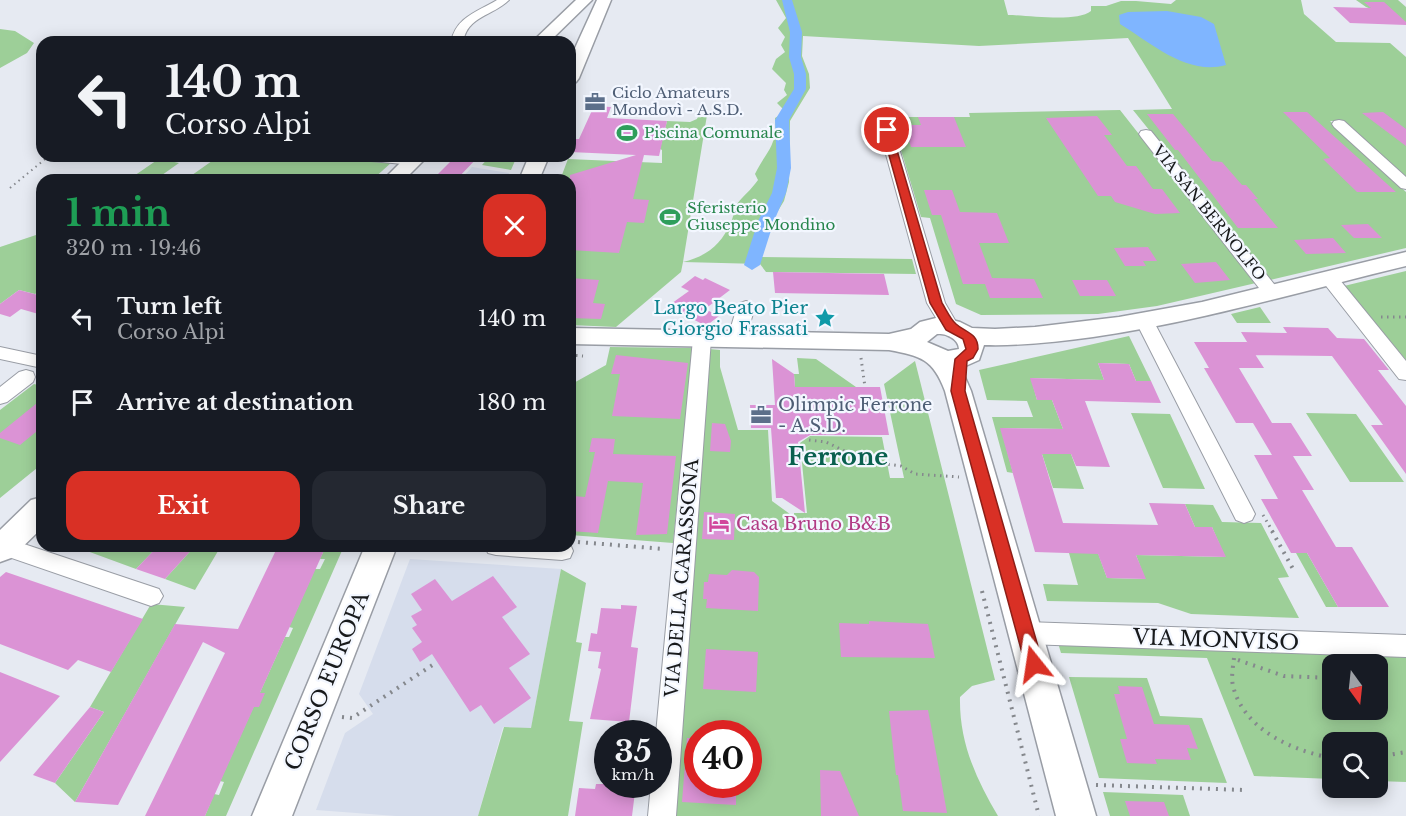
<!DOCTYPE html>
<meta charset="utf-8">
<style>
body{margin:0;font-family:"Libre Baskerville",serif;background:#242831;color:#f1f3f6;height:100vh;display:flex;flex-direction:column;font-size:22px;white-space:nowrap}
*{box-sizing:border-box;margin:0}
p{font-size:20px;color:#9ea1a6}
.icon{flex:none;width:33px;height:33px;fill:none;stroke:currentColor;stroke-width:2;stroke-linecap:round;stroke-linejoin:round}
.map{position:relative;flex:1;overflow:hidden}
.sheet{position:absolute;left:36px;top:174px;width:540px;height:378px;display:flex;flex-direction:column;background:#171b24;border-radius:18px;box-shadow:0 3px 15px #0003}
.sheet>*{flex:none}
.guide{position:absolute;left:36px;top:36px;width:540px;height:126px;border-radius:18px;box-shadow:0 3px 15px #0003;background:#171b24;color:#f1f3f6;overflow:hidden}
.needle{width:39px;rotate:165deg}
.tools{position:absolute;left:1322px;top:654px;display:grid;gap:12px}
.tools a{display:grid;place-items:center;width:66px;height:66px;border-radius:12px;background:#171b24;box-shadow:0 3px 15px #0003;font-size:30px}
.speed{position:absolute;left:594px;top:720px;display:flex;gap:12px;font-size:30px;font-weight:700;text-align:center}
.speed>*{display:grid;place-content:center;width:78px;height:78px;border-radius:50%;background:#171b24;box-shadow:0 3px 15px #0003;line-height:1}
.speed small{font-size:15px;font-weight:400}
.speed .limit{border:9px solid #d22;background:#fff;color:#111}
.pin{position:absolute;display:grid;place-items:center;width:51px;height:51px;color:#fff;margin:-26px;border:3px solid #fff;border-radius:50%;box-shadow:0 2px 6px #0007}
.me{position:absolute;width:66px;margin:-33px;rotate:345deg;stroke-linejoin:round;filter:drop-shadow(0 0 4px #0008)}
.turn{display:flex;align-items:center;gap:21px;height:126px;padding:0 30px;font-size:27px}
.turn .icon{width:78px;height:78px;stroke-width:2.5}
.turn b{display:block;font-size:42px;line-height:51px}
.round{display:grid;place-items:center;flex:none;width:63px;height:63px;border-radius:18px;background:#242831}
.overview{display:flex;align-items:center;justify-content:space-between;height:102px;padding:0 30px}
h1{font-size:36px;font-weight:700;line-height:45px;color:#1e9e55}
.action{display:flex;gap:12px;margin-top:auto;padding:12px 30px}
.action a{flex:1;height:69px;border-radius:18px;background:#d93025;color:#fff;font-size:24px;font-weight:700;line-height:69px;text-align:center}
.action a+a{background:#242831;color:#f1f3f6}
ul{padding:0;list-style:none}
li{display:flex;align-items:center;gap:18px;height:84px;padding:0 30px}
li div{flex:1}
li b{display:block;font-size:22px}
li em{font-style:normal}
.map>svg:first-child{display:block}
</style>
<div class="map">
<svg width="1406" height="816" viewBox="0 0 1406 816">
<rect width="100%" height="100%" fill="#e6eaf2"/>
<path fill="#d6ddec" d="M472,167L509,173L506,180H460Z
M410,559L561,569L531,729L503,727L478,816H396L316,810L345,733L373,714L359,694Z"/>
<path fill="#9dcf98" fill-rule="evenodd" d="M776,0H1004L1008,15C1028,15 1076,23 1091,11V6H1106L1121,1H1136L1171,4L1176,0H1301L1304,14L1336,42L1390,43L1406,57V178L1342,121H1330L1406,192V248L1270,280L1133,110L1172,109L1128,38L979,46L803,36L802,56L809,74L810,88L790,121L789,182L784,201L773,219L760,257L912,259L916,274L766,272L760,264L683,262L681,272L616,327L570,325V180H560L568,159L662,163V150L660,149L667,121L690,122L697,119L701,109H708L683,262C707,256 721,245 731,222C734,216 734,209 737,204C743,196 751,190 758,180L755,174C766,151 778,146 775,118L782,114L783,109L777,103L787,95L784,90L786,83L772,69L776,59L785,52L781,45L785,37L778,28L786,18Z
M1356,0H1398L1406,7V23L1366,7Z
M0,29L15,31L34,43L27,53L0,68Z
M1120,110L1256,283L1157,306L1098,314L981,315L956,304L930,218L921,217L891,117H970L969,113Z
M163,156H176L170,161L179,163L155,180H128Z
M219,156H338L392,162L372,180H185Z
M490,156H517L511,170L482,165Z
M42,233V289L35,294L19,290L0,304V247Z
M1406,271V360L1344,286Z
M1260,307L1271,323H1237L1231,314Z
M1129,336L1151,381H1136L1129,364L1098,363L1104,380L1031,378L1037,400H1052L1063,429L1001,428L1013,473L1007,472L992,417H1033L1027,401L987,400L979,370Z
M610,347L693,348L673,543L570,535V385L606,365Z
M709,349L720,350V367L738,430H768L772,501L794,517V513H807L800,443L810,436L882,437L890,478H904L884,384L915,361L995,680L972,686L960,697C959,742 976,779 998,816H675ZM698,734H748V784H698Z
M797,358L816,359L856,387H795L794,374H799Z
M34,384L42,386V464L0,498V410Z
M1131,413L1170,414L1205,489L1163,488Z
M1306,413L1356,414L1404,482H1350Z
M1042,454H1071L1084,489L1053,488Z
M1185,504L1213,505L1222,522L1261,523L1289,577L1278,578L1299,618L1191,614L1158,603L1047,601L1043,584L1078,585L1069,553H1098L1107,578L1145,579L1136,555L1225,557L1212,527H1195Z
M92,546H158L136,569L87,551Z
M195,546H221L195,590L165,579Z
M326,546H344L226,816H205L214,794L219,795L224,782L220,781L285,637H289L293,628L289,627L315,569H320L325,559H320Z
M1296,553H1307L1338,607H1326Z
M561,569L586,583L576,642L582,643L569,721L583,722L568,816H478L504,727L531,728Z
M151,604L185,607L75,802L55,783L104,712L90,707Z
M1058,643L1406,654V782L1377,781V742H1332V779L1254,776L1207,658L1061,653ZM1332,664H1377V710H1332Z
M1069,677L1147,678L1160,716L1202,718L1227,783L1099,778Z
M1103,792L1183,795L1190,816H1110Z"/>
<path fill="#7fb5ff" d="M1167,11L1201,17L1214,24L1226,65C1187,76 1151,43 1120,24L1119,15L1128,12Z"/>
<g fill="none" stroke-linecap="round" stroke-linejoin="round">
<path fill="#7fb5ff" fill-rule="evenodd" d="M782,0H792L802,32L801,57L806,74V89L789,120L791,168L786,193L774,221L760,265L752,270L744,265L758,221L772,193L777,168L775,120L794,89V74L789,57L790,32Z"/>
</g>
<path fill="#db93d5" d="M1364,2H1384L1406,22V25L1350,23L1333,7L1371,8Z
M594,106L611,107L607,118L667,121L659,156L644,155L633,199L649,200L644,223L627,222L619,253L570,250V175L636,155L570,152L574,139H579Z
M1283,112H1307L1396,192H1357L1323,159L1330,158Z
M1383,112L1406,129V146L1362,113Z
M1147,114H1173L1212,161L1222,162L1242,185H1246L1258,199H1254L1278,228H1238L1178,150H1175Z
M1097,116L1112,135H1104L1127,166H1136L1153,189H1162L1180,213L1155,214L1115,202L1111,196H1098L1046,118Z
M918,117H954L966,147H911L904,125H921Z
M456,156H479L456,180H432Z
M924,190H952L960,212L997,213L1009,243H979L992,278L1034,279L1043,298H990L985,284H963L941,215H932Z
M1368,224L1382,238H1354L1341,225Z
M1333,238L1346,253L1306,254L1294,240Z
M1148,247L1157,261H1143L1146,266H1125L1114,248Z
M1216,262L1230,280L1195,283L1181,264Z
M773,272L884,274L889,295L775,293Z
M695,276L703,280L705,278L730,290L705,309L719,316L706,326L668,306L689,291L681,287Z
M570,278L599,280L593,303L605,304L601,319L570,318Z
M1072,280H1107L1116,296H1080Z
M19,290L42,296V315L21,309L10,317L0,314V304Z
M1283,327L1328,328L1337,338L1364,339L1389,370H1378L1406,406V474L1371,425H1383L1332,356L1255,355L1241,332L1287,333Z
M1194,342H1247L1264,368H1239L1272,423H1291L1312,456H1293L1314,490H1302L1336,547H1352L1389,607H1338L1307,553H1291L1261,499H1278L1254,455H1272L1253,423H1236L1204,368H1209Z
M616,355L688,363L680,419L612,416L620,374H611Z
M772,359L794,374L795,387H880L889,435H810L798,442L805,513L782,498H776L771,428H751L750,405H775Z
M1098,363L1129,364L1136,381H1151L1161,403L1085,401L1110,467L1076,466L1071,454H1042L1063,523L1158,525L1149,503L1185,504L1195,527H1212L1226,557L1136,555L1146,579L1107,578L1098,554L1035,552L1000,428L1063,429L1052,400H1037L1030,378L1104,380Z
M42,399V427L20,445L0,438V433Z
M712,423L725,424L731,441L730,452L710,451Z
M592,438L615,439L613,454L676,456L667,534L636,535L643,483L608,481L598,533L570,531V511L573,496L585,497L595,452H589Z
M704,512L735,514L734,540L702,539Z
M158,546H195L165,579L136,569Z
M278,546H326L260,693H265L259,707H254L205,816H145L225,653L203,642L118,805L75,802L175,624L238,629Z
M732,570L754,572L759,577L758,611L706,608L707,599H703L704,582H708L709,574L727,575Z
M6,572L143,619L111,672L78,660L68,670L0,644V577Z
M493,576L517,607L502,617L530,654L509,668L531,698L494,724L481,705L470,712L432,654L420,662L412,649L422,642L412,628L417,625L411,616L422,610L411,594L435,579L452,601Z
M621,605L637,606L631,647L638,648L629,722L590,719L601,669L598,668L601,652L588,651L591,633L597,634L601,608L621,609Z
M869,621L928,624L935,658L841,657L839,623L869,624Z
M706,649L758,652L756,692L703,689Z
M0,672L60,696L0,762Z
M1118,686L1142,687L1154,724L1189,725L1198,749L1187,748L1191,760L1155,759L1157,764L1127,763L1120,739H1127L1114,694H1120Z
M90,707L104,712L55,783L33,775Z
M928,710L940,774L947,813L903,811L898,775H896L889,711Z
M687,738H698V784H736V805L682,802Z
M820,770L840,771L859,816H821Z
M596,784H636L632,816H575L579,788L595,789Z
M1125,801L1164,802L1169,816H1130Z"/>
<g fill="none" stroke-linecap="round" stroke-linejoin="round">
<g stroke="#999da5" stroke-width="2">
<path id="street" d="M497,0H509C493,16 467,16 463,42H451C456,17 477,12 497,0Z
M881,107L888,111L945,303L959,327L956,331H944L927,303L874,111Z
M1339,120L1344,121L1406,177V189L1401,188L1334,127L1332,124L1334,121Z
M1146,130L1151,131L1278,289L1280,293L1278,297H1266L1141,137L1139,134L1141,131Z
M354,156L418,158L420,161L413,165L361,160Z
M1329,273L1335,274L1406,361V380L1399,379L1323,282L1321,278L1323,274Z
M746,301L752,303L755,307L745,340L742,344H730L727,340L737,307L740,303Z
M1145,316L1151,318L1154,322L1252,508L1255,514L1252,520L1244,523L1236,520L1136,322L1139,318Z
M702,333L708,335L711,339L676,816H648L651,784H658V734H656L693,339L696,335Z
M0,347L42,356V368L0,359Z
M26,370L33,372L35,377L33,382L7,402L0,404V387L19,372Z
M3,537L159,589L163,596L159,603L151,606L0,554V538Z
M570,544L573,551L570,558L562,560L496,555L488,553L485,546Z
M1026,622L1406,635V657L1026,644L1017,641L1014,633L1017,625Z"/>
</g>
<g stroke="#999da5" stroke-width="3">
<path id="secondary" d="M576,0H592L549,42H532Z
M597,0H611L579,78L576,82L570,83V59Z
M407,156H428L404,180H383Z
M529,156H549L539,180H519Z
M1406,252V266C1302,291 1199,322 1093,337C1057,342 1021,346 984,345L979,360L961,368L971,391L1096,816H1056L945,391C933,359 921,356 889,350L570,344V328L889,334L911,329L920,322L940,317L960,322L972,328L995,329L1035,327L1119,317L1202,302ZM937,334C946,333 959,339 959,349L948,351L927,342Z
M42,497V528L11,558L0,562V530L31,500Z
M365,546H397L292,816H252Z"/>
</g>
<path stroke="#85888d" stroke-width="2" stroke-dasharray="1.5 4" stroke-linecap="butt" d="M10,188L49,156"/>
<path stroke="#85888d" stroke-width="3" stroke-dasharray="1.5 4.5" stroke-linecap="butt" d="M1381,317H1406
M570,355L583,356
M861,358L865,387
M809,440L826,442L865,461L901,466L915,474L959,477
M1263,515L1273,532"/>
<path stroke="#85888d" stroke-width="4" stroke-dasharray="2 6" stroke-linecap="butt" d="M1272,531L1293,569
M578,542L664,549
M982,591L1039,816
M1234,658C1233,667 1231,677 1233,686C1244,730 1293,751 1332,758
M1238,660L1284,676L1332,678
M342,717L352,718L437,662
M1377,757L1406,752
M1096,785L1244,790"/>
<use href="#street" fill="#fff" fill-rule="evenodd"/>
<use href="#secondary" fill="#fff" fill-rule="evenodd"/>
</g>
<path fill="#d93025" stroke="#8d1f18" stroke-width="1.5" d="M887,127L891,130L942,303C946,309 950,319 956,324C966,333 978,333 978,349L973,358L967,361L965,391L1043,664L1040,669L1034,672L1028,669L1025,664L951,391L955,359L966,349L963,339L946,330L930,303L882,130Z"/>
<defs>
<g id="office-bare" transform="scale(1.62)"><path d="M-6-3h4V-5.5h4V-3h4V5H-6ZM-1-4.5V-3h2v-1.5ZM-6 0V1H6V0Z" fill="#5c6f8a" stroke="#f3f7ff" stroke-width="2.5" paint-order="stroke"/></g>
<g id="stadium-bare" transform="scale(1.62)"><path d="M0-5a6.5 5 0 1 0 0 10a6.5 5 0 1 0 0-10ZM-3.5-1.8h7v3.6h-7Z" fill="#2e9e5b" stroke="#f3f7ff" stroke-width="2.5" paint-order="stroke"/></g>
<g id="sight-bare" transform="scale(1.62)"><path d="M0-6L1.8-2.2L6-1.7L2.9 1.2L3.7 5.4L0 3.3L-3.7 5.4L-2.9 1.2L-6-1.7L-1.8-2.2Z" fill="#0f9aa8" stroke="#f3f7ff" stroke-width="2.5" paint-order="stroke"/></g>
<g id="hotel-bare" transform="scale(1.62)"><path d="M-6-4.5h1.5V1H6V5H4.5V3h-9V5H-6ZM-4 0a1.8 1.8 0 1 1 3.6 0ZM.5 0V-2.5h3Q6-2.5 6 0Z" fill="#d1479c" stroke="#f3f7ff" stroke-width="2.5" paint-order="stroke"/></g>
</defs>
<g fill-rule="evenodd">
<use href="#office-bare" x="595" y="102"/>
<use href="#stadium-bare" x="627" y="133"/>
<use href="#stadium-bare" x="670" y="217"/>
<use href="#sight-bare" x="825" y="318"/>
<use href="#office-bare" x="761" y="415"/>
<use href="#hotel-bare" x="719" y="524"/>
</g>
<g text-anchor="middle" stroke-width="4.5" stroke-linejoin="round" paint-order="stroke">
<g font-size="15" fill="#4e5e75" stroke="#f3f7ff" text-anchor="start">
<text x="612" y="98">Ciclo Amateurs<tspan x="612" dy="17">Mondovì - A.S.D.</tspan></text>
</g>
<g font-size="15" fill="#27864d" stroke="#f3f7ff" text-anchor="start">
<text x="644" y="138">Piscina Comunale</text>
<text x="687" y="213">Sferisterio<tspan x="687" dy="17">Giuseppe Mondino</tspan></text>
</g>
<g font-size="15" fill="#181a1c" stroke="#f3f7ff">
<text transform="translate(1209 213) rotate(51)" y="5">VIA SAN BERNOLFO</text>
</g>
<g font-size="18" fill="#0d838f" stroke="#f3f7ff" text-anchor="end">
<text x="808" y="314">Largo Beato Pier<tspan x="808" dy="21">Giorgio Frassati</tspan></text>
</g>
<g font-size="18" fill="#4e5e75" stroke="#f3f7ff" text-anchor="start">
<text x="778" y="411">Olimpic Ferrone<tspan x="778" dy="21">- A.S.D.</tspan></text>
</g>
<g font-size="18" fill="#b23c85" stroke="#f3f7ff" text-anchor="start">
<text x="736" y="530">Casa Bruno B&amp;B</text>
</g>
<g font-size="18" fill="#181a1c" stroke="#f3f7ff">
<text transform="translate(682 578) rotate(-85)" y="6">VIA DELLA CARASSONA</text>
</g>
<g font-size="21" fill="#181a1c" stroke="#f3f7ff">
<text transform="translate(1216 640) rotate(2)" y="7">VIA MONVISO</text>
<text transform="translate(327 681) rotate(-68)" y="7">CORSO EUROPA</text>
</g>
<g font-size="24" font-weight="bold" fill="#09604e" stroke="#f3f7ff">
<text x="838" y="465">Ferrone</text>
</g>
</g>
</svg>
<div class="tools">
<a><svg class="needle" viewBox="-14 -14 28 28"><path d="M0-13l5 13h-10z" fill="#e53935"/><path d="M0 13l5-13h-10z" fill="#9ea1a6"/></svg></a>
<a><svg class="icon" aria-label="search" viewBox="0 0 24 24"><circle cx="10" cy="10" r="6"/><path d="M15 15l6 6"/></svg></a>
</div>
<div class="speed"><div>35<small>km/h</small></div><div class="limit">40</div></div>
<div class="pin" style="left:887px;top:130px;background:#d93025"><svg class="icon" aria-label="arrive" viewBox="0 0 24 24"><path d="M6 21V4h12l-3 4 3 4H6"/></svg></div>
<svg class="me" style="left:1034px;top:664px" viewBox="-20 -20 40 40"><path d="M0-17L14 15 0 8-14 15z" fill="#d93025" stroke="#fff" stroke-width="4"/></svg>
<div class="guide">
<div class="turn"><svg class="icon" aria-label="left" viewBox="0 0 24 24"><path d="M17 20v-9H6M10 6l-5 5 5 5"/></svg><div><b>140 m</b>Corso Alpi</div></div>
</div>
<section class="sheet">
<div class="overview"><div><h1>1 min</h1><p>320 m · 19:46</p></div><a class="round" style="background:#d93025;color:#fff"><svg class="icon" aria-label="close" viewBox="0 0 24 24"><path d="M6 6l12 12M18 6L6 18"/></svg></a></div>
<ul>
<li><svg class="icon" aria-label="left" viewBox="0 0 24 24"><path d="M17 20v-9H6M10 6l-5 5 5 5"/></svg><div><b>Turn left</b><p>Corso Alpi</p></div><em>140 m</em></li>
<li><svg class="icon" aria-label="arrive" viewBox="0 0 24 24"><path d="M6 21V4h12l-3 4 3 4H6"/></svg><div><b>Arrive at destination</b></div><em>180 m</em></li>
</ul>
<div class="action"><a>Exit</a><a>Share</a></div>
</section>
</div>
